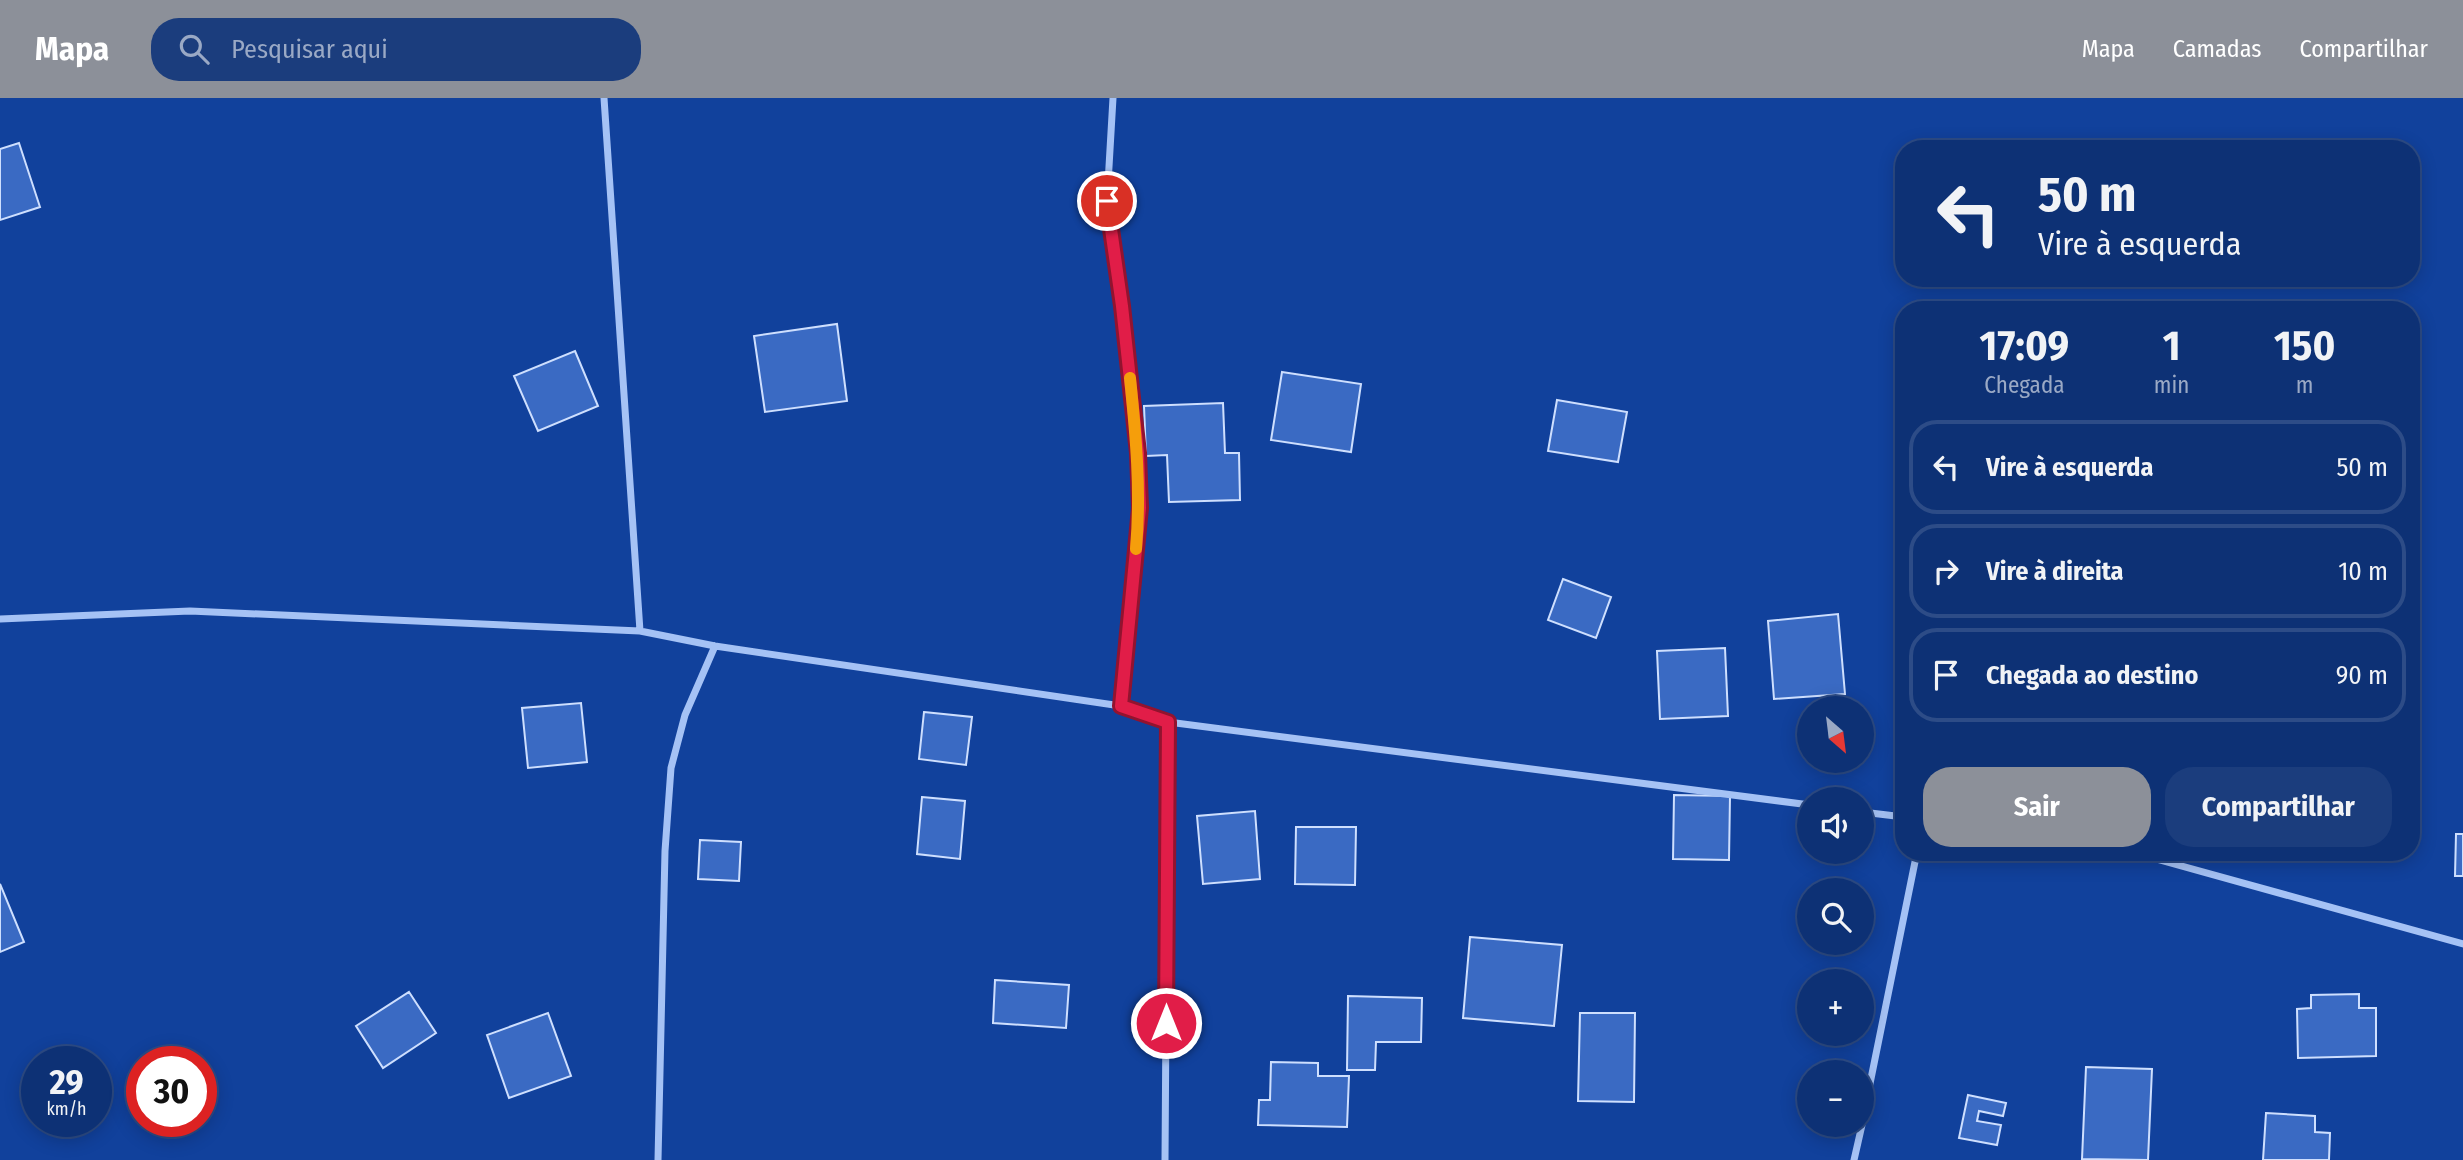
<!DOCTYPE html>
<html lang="pt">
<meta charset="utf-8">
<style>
body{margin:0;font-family:"Fira Sans Condensed",sans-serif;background:#1b3d7d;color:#f1f3f6;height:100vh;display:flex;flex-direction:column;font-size:26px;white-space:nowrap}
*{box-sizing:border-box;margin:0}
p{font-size:23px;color:#9aa9c5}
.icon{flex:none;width:38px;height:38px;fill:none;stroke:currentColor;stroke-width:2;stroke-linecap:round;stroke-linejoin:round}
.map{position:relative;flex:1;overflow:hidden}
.sheet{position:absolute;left:1895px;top:203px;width:525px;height:560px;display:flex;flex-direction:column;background:#0d3175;border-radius:28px;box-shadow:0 4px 18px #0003,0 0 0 2px #2d4c87}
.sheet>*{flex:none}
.top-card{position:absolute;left:1895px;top:42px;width:525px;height:147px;border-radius:28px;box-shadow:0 4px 18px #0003,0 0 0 2px #2d4c87;background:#0d3175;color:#f1f3f6;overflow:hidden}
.needle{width:46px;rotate:152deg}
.fabs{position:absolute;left:1797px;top:598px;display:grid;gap:14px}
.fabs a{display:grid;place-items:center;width:77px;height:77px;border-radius:50%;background:#0d3175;box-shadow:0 4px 18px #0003,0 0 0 2px #2d4c87;font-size:35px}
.speed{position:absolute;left:21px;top:948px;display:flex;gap:14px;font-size:35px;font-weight:700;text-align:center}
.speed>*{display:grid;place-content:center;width:91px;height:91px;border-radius:50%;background:#0d3175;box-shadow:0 4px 18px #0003,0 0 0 2px #2d4c87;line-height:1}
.speed small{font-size:18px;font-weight:400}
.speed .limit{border:10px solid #d22;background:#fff;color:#111}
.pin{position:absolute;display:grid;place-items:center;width:60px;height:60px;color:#fff;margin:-30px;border:4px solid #fff;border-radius:50%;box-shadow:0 2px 7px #0007}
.me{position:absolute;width:77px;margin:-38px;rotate:0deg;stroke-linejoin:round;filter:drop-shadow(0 0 5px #0008)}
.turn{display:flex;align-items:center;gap:24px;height:147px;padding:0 28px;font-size:32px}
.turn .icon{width:91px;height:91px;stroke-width:2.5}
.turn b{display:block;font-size:49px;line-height:60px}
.eta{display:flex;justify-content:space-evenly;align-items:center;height:119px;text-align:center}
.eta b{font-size:42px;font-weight:700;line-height:49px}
.cta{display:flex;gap:14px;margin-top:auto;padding:14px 28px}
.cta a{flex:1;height:80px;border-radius:28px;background:#8c9099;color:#fff;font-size:28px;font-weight:700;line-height:80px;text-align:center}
.cta a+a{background:#1b3d7d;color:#f1f3f6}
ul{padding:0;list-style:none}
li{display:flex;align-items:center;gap:21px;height:94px;margin:0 14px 10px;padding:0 14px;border:4px solid #2d4c87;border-radius:28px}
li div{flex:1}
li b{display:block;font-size:26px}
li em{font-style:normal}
header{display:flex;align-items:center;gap:42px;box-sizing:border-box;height:98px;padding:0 35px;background:#8c9099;color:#fff}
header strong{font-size:33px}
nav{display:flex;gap:38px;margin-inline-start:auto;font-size:24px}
.search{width:490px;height:63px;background:#1b3d7d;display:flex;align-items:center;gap:18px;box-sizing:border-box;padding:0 24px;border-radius:28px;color:#9aa9c5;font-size:26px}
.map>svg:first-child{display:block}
</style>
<header>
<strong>Mapa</strong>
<div class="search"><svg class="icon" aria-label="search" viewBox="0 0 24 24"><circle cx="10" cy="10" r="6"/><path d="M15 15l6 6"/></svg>Pesquisar aqui</div>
<nav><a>Mapa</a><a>Camadas</a><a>Compartilhar</a></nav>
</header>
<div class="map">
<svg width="2463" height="1062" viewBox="0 0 2463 1062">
<rect width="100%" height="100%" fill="#11419c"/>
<path fill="#3a6ac3" stroke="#cedffe" stroke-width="2" d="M19,45L40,109L0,122V51Z
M837,226L847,303L765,314L754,238Z
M575,253L598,308L538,333L514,278Z
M1282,274L1361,286L1351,354L1271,342Z
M1557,302L1627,314L1618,364L1548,353Z
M1223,305L1225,355H1239L1240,402L1169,404L1167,357L1146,358L1144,308Z
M1563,481L1611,499L1596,540L1548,522Z
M1838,516L1845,596L1774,601L1768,523Z
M1725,550L1728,618L1660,621L1657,553Z
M581,605L587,664L528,670L522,610Z
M924,614L972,619L966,667L919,661Z
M1674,697L1730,698L1729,762L1673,761Z
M922,699L965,703L960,761L917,756Z
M1255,713L1260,781L1203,786L1197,718Z
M1296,729H1356L1355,787L1295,786Z
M2456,736H2463V778H2455Z
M700,742L741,744L739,783L698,781Z
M0,786L24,844L0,854Z
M1470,839L1562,847L1554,928L1463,920Z
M995,882L1069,887L1066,930L993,925Z
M409,894L436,935L383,970L356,928Z
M2359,896V910H2376V958L2298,960L2297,911L2311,910V897Z
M1348,898L1422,900L1421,944H1376L1375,972H1347Z
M548,915L571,978L509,1000L487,937Z
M1580,915H1635L1634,1004L1578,1003Z
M1271,964L1318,965V978H1349L1347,1029L1258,1027L1259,1002H1270Z
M2086,969L2152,971L2148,1062L2082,1061Z
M1968,997L2006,1005L2003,1018L1979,1013L1977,1023L2001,1027L1997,1047L1959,1040Z
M2266,1015L2315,1018V1034L2330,1035L2329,1062H2263Z"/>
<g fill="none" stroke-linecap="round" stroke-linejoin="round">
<path stroke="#a5c2f5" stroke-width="7" d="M604,0L640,533
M1113,0L1107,103L1122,208L1138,355L1140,410L1121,608
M0,521L190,513L640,533L715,548L1121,608L1168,624L1810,707
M1862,714L1904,719
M2131,754L2463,846
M1862,1025L1917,754
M658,1062L665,753L671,670L685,617L715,548
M1165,1062L1168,624
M1854,1062L1862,1027"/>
</g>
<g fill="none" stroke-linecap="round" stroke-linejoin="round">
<g stroke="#92132f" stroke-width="18">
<path id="route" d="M1107,103L1122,208L1138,355L1140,410L1121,608L1168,624L1166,925"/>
</g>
<use href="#route" stroke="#e11d48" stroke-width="12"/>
<path stroke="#f59e0b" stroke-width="12" d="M1130,280C1136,338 1141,393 1136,451"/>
</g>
</svg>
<div class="fabs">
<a><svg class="needle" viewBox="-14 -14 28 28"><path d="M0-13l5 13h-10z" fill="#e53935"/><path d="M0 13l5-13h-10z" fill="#9aa9c5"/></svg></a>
<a><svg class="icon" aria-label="sound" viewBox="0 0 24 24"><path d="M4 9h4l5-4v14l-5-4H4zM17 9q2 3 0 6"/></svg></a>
<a><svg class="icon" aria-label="search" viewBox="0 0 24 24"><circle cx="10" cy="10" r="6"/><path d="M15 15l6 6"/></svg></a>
<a>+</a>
<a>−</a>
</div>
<div class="speed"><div>29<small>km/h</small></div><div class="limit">30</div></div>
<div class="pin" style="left:1107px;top:103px;background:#d93025"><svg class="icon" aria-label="arrive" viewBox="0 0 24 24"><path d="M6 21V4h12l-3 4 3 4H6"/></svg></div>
<svg class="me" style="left:1166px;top:925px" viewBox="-20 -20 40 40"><circle r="17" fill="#e11d48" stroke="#fff" stroke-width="3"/><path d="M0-11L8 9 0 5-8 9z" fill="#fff"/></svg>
<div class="top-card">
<div class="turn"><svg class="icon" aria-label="left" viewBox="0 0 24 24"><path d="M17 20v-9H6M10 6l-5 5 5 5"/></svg><div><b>50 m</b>Vire à esquerda</div></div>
</div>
<section class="sheet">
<div class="eta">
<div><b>17:09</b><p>Chegada</p></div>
<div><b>1</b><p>min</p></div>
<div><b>150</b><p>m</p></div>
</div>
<ul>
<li><svg class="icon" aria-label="left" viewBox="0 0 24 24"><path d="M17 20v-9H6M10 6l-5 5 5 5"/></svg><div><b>Vire à esquerda</b></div><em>50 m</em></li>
<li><svg class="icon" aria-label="right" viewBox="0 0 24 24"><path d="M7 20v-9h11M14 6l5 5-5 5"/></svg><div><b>Vire à direita</b></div><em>10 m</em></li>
<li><svg class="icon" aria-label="arrive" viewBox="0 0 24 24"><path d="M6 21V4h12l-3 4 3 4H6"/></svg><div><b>Chegada ao destino</b></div><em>90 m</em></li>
</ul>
<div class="cta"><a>Sair</a><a>Compartilhar</a></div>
</section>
</div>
